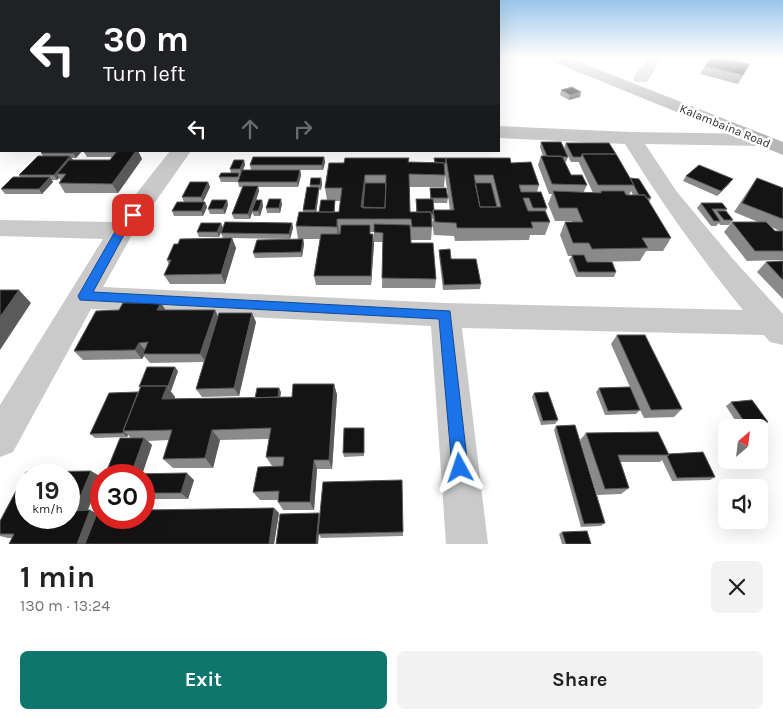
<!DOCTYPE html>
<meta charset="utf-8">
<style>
body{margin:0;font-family:Karla,sans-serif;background:#f2f2f2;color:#202124;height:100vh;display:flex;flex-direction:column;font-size:19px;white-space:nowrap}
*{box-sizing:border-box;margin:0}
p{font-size:16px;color:#757577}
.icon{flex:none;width:28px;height:28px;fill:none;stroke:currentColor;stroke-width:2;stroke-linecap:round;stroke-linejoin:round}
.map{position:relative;height:544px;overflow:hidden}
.sheet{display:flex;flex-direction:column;background:#fff;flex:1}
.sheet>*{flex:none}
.hud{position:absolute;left:0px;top:0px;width:500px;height:152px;box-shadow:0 5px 20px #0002;background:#202124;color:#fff;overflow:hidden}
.needle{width:32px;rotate:28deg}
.buttons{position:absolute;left:718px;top:419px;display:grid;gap:10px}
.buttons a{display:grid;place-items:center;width:50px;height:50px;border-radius:8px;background:#fff;box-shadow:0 5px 20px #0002;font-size:25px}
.speed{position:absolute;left:15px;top:464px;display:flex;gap:10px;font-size:25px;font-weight:700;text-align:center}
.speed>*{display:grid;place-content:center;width:65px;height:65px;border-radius:50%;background:#fff;box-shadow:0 5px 20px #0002;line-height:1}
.speed small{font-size:12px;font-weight:400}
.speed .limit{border:8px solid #d22;background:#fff;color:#111}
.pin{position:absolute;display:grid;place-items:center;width:42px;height:42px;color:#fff;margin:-21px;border-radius:10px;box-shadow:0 2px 8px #0006}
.me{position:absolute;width:55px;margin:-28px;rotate:355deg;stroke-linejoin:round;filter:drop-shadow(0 0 4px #0008)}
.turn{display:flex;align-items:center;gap:18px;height:105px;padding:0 20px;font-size:22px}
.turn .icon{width:65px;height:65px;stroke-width:2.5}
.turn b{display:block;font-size:35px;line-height:42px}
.lanes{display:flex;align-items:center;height:48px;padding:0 20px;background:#0003;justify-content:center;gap:25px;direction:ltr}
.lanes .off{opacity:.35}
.round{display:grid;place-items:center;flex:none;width:52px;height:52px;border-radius:8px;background:#f2f2f2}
.summary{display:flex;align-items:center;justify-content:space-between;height:85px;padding:0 20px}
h1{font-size:30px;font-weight:700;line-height:38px}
.cta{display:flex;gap:10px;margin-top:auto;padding:10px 20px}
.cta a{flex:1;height:58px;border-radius:8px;background:#0f766e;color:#fff;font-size:20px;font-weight:700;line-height:58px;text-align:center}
.cta a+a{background:#f2f2f2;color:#202124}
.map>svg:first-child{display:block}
</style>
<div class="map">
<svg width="783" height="544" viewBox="0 0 783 544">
<rect width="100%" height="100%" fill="#fff"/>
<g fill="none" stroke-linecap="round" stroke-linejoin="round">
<path fill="#cacaca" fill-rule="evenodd" d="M647,58H662L647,82H635L633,78Z
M499,126L631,132L761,134L768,136L771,140L768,144L761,146L645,144L677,192L732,258L783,314V345L770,342L764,335L462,328L488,544H446L431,326L91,309L13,452L0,457V405L103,239L0,236V220L114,222L170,151H191L132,235L103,287L445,303L743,310C700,257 661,202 625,144L499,138Z"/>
<path fill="#b7b7b7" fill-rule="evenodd" d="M548,58H569L783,142V155L551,61Z"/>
</g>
<path fill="#8a8a8a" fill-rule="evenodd" d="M750,64L738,84L700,74L705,66Z
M561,90L580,97L569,100L560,95Z
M0,94H1V131H0Z
M541,142L568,157L566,162H565L571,175L587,185L583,193H593L579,163V162H571L564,148L566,143L630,178L651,198L649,202L671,238L663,251H646L640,261L587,262L616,272L614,277H576L569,260L572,256H568L560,235L565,222H572V221H555L548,204L552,194H549L538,165L541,156H543L540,147ZM631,191L633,195H629Z
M82,151L76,158H71L73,160H110L112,157H87L84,152L85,151H138L142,159L118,193H65L59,183L61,181L59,178L57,180H52L53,182L42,194H5L1,189L20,177L19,175L43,156L41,153Z
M324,157L325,162L323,170H251L250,165Z
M434,158L511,163L539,185L537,192L547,208L546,211L550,222L545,235H530L529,240L455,241L454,236L434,235L432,223L433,219H431L432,227L431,240H411V243L436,279L435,288H382L383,242H374V232H370V234H373L374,244L371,285H316L314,276L320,239H298L296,226L303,212V210L310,187V185L321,178L322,183L321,190H319L316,212H319L327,200L325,188L329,163L434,162ZM445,175L450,210H434V203H447L448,198L430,188V199H416V212H410L409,187H444ZM335,201H340L339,212H335Z
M244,160L245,165L243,170H300L301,175L298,187H258L259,191L256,200H262L263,206L260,216H254L252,212L250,219H234L232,214L243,187H239L238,182H221L219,177L231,173L230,169Z
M686,176L729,184L717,196L683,181Z
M757,178L783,188V260L747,261L724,232L732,222H758L734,212L750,188ZM771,227L780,231H775Z
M208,182L210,187L203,202H205L207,207L203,216H174L172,211L184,202L182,197Z
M227,200L228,205L225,214H210L208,209Z
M701,203L727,209L725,211L733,220L729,225H720L719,223L716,226H711L697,208Z
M282,204L280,213H267L266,208Z
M221,223L219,237H199L197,232Z
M292,223L293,228L290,239L232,238L236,248L225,284H170L164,275L169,265L167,260L223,238L221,233Z
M303,239L304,244L302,257L255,258L253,253Z
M439,250L481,284L480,289L443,290L439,255Z
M783,261V299L757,272L766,262Z
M166,310H215L218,316L256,322L239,396L202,397L196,389L204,362L150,363L144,356L142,359L83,360L74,351Z
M617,335L682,409L674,417L644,418L640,410L636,414L605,415L596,392L599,388L630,387L611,344Z
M178,371L171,391H170L175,397V399L255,398L281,392L280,397H292L334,384L337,395L332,469H317L314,510H283L278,502V500H260L253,492L272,466L266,457L269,439L220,440L213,468H173L163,459L169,440L148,441L152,445L142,474L194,480L188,499H144V475H105L131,438L128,435L127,437L95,438L90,434L138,392Z
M534,393L558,420L555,424L541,425L532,397Z
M731,402L768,422L762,426L740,428L726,406Z
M556,426L605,523L601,526L581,527L554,430Z
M364,428V456L344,457L343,453Z
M586,433L668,454L715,477L710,480L672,481L662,460L660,462H620L629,488L621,494L597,495L580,440Z
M91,471L101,477L88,510H90L97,514L274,508L279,513L274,544H9L12,538H8L0,536V521Z
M101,484V507L94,503Z
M320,515L403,532V536L321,538L319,534L318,544H276Z
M562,532L591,544H562L559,534Z"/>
<path fill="#5a5a5a" d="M581,92L580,97L569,100L570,95Z
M75,151H82L76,158L73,153Z
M136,151H138L142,159L118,193L112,184Z
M70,156L74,161L57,174L59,178L57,180L54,175Z
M324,157L325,162L323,170L322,165Z
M244,160L245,165L241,174L240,169Z
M300,170L301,175L298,187L297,182Z
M365,175L366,188L363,215L361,207Z
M50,177L53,182L42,194L39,189Z
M321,178L322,183L321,190L320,185Z
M733,179L729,184L717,196L721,191Z
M208,182L210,187L203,202L201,197Z
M258,186L259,191L250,219L248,214Z
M319,187V192L316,215L315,210Z
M281,199L282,204L280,213L279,208Z
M227,200L228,205L225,214L223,209Z
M262,200L263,206L260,216L258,211Z
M205,202L207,207L203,216L201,211Z
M337,219L339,232L338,240L337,227Z
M221,223L223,228L219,237L217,232Z
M292,223L293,228L290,239L289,234Z
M373,234L374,244L371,285V276Z
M232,238L236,248L225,284L221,274Z
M303,239L304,244L302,257L301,252Z
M19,290L31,303L0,350V317Z
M161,303L167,312L157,310Z
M215,310L219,319L206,362L200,354Z
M252,313L256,322L239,396L234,388Z
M139,343L146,351L143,354L144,356L142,359L135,350Z
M175,367L178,371L171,391L168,386Z
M334,384L337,395L332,469L329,460Z
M167,386L175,397L171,410L162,399Z
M279,388L281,392L279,404L278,400Z
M212,430L220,440L213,468L205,458Z
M124,432L128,435L127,437L123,433Z
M144,438L152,445L142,475L131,474Z
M314,460L317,469L314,510L310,502Z
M91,471L101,477L85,516L74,511Z
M187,473L194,480L188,499L181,493Z
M274,508L279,513L274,544H269Z
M90,510L101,516L90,544H77Z
M319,513L320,516L318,544H316Z"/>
<path fill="#141414" stroke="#5a5a5a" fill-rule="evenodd" d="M711,58H723L750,64L743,75L705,66Z
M572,87L581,92L570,95L561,90Z
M0,94H1V119H0Z
M541,142H561L568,157L547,156Z
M566,143H609L616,154H582L581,157H573Z
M43,151H75L73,153H41Z
M85,151H117L116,152H84Z
M117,151H136L112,184L59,183L66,174H57L69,160H110Z
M582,154H616L634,185H598Z
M38,156H70L54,175H19Z
M541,156H562L571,175H582L587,185L552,184Z
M253,157H324L322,165H250Z
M345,158H409L408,162L444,163L445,175L409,174L410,212H431L432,227H412L411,219H337V227L296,226L299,212H339L342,188H325L329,163H344ZM365,175H386L385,208L361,207Z
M434,158H446L445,164H444V163L435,162Z
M446,158H510L511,163L531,162L539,185H519L521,192H541L547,208H533L529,198H523L528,211H545L550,222H531L533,228H457L456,223L435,222L433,210H454ZM474,175H493L501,207H480Z
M234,160H244L240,169H230Z
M699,165L733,179L721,191L686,176Z
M242,170H300L297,182H238Z
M221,173H239L238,177H219Z
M13,177H50L39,189H1Z
M311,178H321L320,185H310Z
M630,178L639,179L651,198H646L645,195H639Z
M757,178L783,188V219L742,203Z
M190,182H208L201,197H182Z
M365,183H386L385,208H363Z
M475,183H491L497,207H480Z
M243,186H258L248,214H232Z
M307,187H319L315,210H303Z
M430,188H446L448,198H431Z
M553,191L601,193V191H624L626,195H645L671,238H642L648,248L592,249L589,243H573L565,222H583L577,208H559Z
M269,199H281L279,208H266Z
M416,199H433L434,210H433V214H431V212H417Z
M212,200H227L223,209H208Z
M256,200H262L258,211H252Z
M321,200H335L334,212H319Z
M177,202H205L201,211H172Z
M701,203H722L727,209H712L720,221H714Z
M717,211H726L733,220H724Z
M225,222L292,223L289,234L221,233Z
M732,222H766L775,231H783V251H755Z
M201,223H221L217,232H197Z
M374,224L410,225L411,243H433L436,279L382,278L383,233L374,232Z
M341,225H370V234H373L371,276H314L321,234H340Z
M232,238L221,274L164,275L171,260H167L174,244H178L180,239Z
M303,239L301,252L253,253L257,240Z
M450,249L451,259H476L481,284L444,285L439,250Z
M572,255H584L587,262H612L616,272H578Z
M783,261V280L766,262Z
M0,290H19L0,317Z
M123,303H161L157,310H215L200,354H143L148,342L139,343L135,350L74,351L96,311L119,310Z
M219,313H252L234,388L196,389Z
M617,335H645L682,409L651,410Z
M147,367H175L168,386H141L139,387Z
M293,384H334L329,460H314L310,502H278L279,491L253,492L258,467L283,466L284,457H266L271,428L212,430L205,458L163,459L172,430L123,431L141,386H167L162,399L292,397Z
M630,387L640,410L608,411L599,388Z
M257,388H279L278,397L255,398Z
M138,392L123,431H124L123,433L90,434L109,393Z
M548,392L558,420L543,421L534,393Z
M752,400L768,422L746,424L731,402Z
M575,425L605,523L584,524L556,426Z
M344,428H364V453H343Z
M658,432L669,455H618L629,488L605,489L586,433Z
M120,438H144L131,474L187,473L181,493H144V475H105Z
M703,452L715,477L677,478L667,456L669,455L668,454Z
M91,471L74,511L90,510L77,544H9L14,534H0V521L26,472ZM26,475H69V518H26Z
M402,480L403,532L318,534L323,482Z
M101,484V502L94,503Z
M274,508L269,544H85L98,511H101V518H144V510Z
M319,513L316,544H276L280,514Z
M587,531L591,544H566L562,532Z"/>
<linearGradient id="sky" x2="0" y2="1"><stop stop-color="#9ac6ea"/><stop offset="0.43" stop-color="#fff"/><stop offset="1" stop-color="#fff" stop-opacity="0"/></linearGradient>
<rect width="783" height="134" fill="url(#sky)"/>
<path fill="#1a73e8" stroke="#114b97" d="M133,212L138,215L125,233L93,292L450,311L468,468L465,473L460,476L454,473L452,468L439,319L80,300L78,296L117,228L130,213Z"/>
<g text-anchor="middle" stroke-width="5" stroke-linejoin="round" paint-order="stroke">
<g font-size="12" fill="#2d2d2d" stroke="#fff">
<text transform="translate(725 126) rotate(22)" y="4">Kalambaina Road</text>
</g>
</g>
</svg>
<div class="buttons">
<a><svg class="needle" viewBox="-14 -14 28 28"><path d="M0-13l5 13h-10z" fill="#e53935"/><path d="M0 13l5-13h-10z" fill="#757577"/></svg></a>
<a><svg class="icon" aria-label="sound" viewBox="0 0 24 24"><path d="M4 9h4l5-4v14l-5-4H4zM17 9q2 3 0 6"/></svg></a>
</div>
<div class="speed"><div>19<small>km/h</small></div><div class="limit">30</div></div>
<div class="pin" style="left:133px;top:215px;background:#d93025"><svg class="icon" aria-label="arrive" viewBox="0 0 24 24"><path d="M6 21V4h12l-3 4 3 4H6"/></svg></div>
<svg class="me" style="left:460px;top:468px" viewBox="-20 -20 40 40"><path d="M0-17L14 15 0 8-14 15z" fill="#1a73e8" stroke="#fff" stroke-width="4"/></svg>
<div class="hud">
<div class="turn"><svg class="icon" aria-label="left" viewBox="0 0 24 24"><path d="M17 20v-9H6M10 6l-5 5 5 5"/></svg><div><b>30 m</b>Turn left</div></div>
<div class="lanes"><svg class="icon" aria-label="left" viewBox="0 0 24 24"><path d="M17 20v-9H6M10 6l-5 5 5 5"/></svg><svg class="icon off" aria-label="ahead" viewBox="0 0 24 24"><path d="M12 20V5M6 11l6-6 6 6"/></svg><svg class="icon off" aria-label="right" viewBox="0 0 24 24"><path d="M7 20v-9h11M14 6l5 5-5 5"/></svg></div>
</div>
</div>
<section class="sheet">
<div class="summary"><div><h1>1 min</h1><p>130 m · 13:24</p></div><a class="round"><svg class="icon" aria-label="close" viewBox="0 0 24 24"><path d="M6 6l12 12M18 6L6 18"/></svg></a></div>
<div class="cta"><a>Exit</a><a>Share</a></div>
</section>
